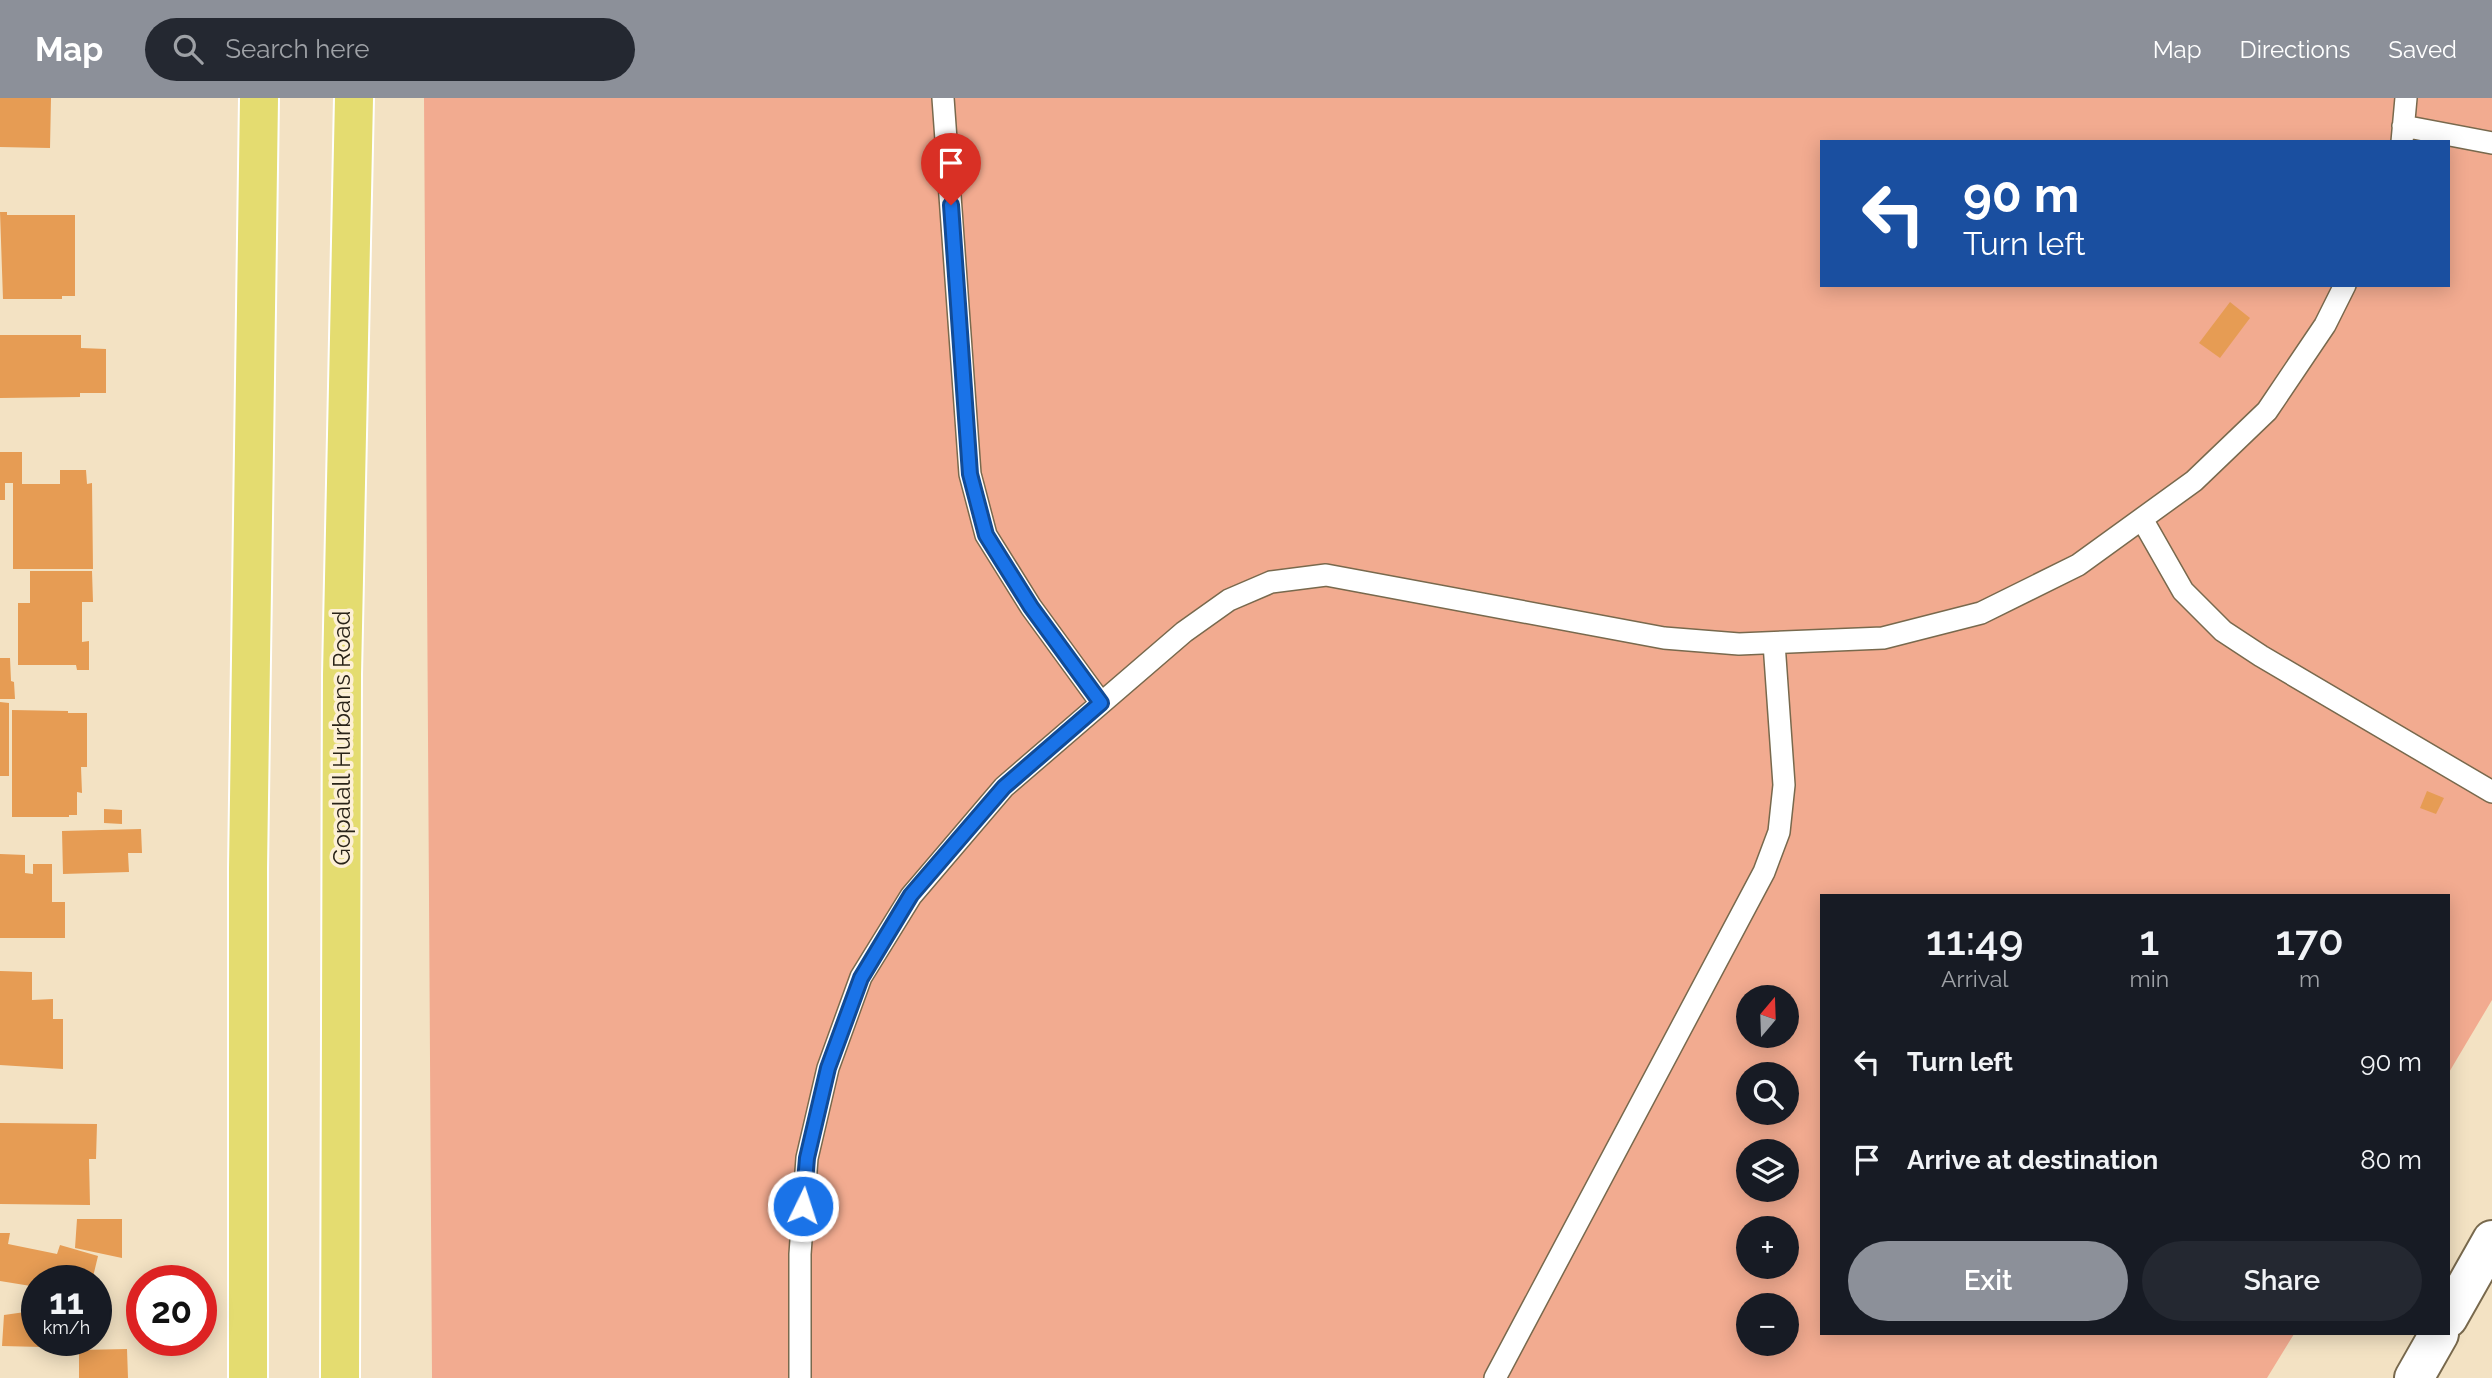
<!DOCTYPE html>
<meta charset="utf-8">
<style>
body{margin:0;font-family:Raleway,sans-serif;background:#242831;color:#f1f3f6;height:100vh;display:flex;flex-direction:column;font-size:26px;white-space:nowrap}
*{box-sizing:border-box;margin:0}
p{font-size:23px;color:#9ea1a6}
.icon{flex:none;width:38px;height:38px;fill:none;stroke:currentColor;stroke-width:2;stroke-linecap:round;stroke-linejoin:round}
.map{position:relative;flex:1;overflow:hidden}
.panel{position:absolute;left:1820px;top:796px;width:630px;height:441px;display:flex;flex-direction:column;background:#171b24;border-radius:0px;box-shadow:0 4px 18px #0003}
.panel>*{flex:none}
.hud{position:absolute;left:1820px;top:42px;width:630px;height:147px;border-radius:0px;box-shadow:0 4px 18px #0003;background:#1a4fa0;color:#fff;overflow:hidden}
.needle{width:46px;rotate:19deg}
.controls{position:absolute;left:1736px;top:887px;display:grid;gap:14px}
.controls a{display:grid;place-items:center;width:63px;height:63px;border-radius:50%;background:#171b24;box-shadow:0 4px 18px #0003;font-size:35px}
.speed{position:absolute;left:21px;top:1167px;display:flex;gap:14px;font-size:35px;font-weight:700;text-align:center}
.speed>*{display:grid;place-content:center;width:91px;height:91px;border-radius:50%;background:#171b24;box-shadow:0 4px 18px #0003;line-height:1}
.speed small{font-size:18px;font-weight:400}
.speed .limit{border:10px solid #d22;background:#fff;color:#111}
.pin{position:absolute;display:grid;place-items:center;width:60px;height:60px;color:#fff;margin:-72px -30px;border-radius:50% 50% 50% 0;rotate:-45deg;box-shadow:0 0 7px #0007}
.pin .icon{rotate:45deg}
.me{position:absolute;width:77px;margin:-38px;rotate:4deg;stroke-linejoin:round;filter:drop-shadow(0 0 5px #0008)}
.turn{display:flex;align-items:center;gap:24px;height:147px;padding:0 28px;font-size:32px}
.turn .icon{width:91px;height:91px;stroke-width:2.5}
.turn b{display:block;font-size:49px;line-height:60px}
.eta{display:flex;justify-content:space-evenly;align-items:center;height:119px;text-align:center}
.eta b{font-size:42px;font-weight:600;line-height:49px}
.primary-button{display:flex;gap:14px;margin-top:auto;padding:14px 28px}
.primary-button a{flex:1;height:80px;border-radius:42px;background:#8c9099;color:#fff;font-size:28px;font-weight:600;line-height:80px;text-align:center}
.primary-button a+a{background:#242831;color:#f1f3f6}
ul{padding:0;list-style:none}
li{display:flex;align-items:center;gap:21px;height:98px;padding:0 28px}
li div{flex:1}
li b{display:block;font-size:26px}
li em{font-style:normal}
header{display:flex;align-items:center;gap:42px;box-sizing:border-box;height:98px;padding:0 35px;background:#8c9099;color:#fff}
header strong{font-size:33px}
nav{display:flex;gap:38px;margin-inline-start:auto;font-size:24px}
.search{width:490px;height:63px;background:#242831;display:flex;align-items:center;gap:18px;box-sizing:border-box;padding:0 24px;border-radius:38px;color:#9ea1a6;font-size:26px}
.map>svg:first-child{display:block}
</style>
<header>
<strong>Map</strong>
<div class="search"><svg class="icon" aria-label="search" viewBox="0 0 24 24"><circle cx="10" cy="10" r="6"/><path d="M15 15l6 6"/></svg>Search here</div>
<nav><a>Map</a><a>Directions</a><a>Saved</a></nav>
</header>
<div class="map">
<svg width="2492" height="1280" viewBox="0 0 2492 1280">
<rect width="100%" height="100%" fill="#f3e2c3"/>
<path fill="#f2ab90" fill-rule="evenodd" d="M424,0H2492V902L2448,976V798H1822V1236H2294L2267,1280H432ZM1822,44H2448V187H1822ZM1748,900H1787V938H1748ZM1748,976H1787V1015H1748ZM1748,1054H1787V1092H1748ZM1748,1130H1787V1169H1748ZM1748,1208H1787V1246H1748Z"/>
<path fill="#e69c54" d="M0,0H51L50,50L0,49Z
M0,114H7V117H75V198H62V201H3Z
M2230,204L2250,220L2220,260L2199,245Z
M0,237H81V250L106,251V295H80V299L0,300Z
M0,354H22V386H60V372H86L87,386L92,385L93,471H13V385H5V402H0Z
M30,473H92L93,504H82V544L89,543V572H77L76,567H18V505H30Z
M0,560H10L11,583L14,584L15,601H0Z
M0,604L9,605V678H0Z
M12,612L68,613V615H87V669H81L82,695L77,694V717H69V719H12Z
M2427,693L2444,700L2436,716L2420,710Z
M104,711L122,712V726L104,725Z
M141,731L142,755H128L129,774L63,776L62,733Z
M0,756L25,757V775L33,776V766H52V804H65V840H0Z
M0,873L32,874V902L53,901V921H63V971L0,967Z
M0,1025L97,1026L96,1061H89L90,1107L0,1106Z
M77,1121H122V1160L75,1150Z
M0,1135H10L8,1146L57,1156L60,1147L98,1158L92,1183H37V1189L0,1183Z
M37,1201V1242H81V1250L2,1248L4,1217L32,1213Z
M127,1251L128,1280H79V1252Z"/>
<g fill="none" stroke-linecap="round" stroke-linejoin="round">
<g stroke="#78694d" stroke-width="24">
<path id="lane" d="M943,0L970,376L986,437L1031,509L1101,605
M2403,28L2492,45
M2402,44L2406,0
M2142,421L2183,493L2223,533L2261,558L2492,694
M800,1280V1156L807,1060L828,970L861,879L911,798L1004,689L1184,534L1229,502L1271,484L1326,477L1664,540L1739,546L1883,540L1981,515L2078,467L2194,383L2267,313L2325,227L2345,187
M1495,1280L1764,774L1779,734L1784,687L1774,545"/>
</g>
<g stroke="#78694d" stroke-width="42">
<path id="secondary" d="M2448,1220L2492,1142
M2414,1280L2439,1236"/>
</g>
<g stroke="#fff" stroke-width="42">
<path id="highway" d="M248,1280V771L259,0
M340,1280L342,577L354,0"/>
</g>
<use href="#lane" stroke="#fff" stroke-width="21"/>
<use href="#secondary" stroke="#fff" stroke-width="38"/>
<use href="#highway" stroke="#e4dc70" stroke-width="38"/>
</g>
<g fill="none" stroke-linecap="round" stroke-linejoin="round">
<g stroke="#114b97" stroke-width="18">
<path id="route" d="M803,1108L807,1060L828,970L861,880L911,797L1004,689L1101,605L1031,509L986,437L970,376L951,107"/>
</g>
<use href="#route" stroke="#1a73e8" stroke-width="12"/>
</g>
<g text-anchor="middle" stroke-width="7" stroke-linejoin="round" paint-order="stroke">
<g font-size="24" fill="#292318" stroke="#fdf0d7">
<text transform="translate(342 640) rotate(-90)" y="8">Gopalall Hurbans Road</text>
</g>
</g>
</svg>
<div class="controls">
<a><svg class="needle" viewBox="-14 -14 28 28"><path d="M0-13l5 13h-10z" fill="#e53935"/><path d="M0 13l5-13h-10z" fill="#9ea1a6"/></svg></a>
<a><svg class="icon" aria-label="search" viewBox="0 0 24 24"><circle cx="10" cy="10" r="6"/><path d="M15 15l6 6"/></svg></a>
<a><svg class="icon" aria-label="layers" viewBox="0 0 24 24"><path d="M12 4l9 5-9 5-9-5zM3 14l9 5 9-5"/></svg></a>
<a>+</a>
<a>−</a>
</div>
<div class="speed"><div>11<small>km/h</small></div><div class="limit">20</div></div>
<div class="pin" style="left:951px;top:107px;background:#d93025"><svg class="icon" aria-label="arrive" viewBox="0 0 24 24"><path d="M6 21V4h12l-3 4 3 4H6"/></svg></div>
<svg class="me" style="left:803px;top:1108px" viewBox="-20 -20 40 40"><circle r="17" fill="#1a73e8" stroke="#fff" stroke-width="3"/><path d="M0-11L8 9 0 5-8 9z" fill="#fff"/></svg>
<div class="hud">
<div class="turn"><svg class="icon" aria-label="left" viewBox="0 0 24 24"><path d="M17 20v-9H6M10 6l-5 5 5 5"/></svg><div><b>90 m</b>Turn left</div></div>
</div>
<section class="panel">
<div class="eta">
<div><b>11:49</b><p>Arrival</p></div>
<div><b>1</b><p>min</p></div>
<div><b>170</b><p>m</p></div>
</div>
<ul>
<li><svg class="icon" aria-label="left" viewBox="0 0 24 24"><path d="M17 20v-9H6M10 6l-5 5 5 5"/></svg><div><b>Turn left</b></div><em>90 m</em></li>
<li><svg class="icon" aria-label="arrive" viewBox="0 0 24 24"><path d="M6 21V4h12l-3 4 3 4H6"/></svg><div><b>Arrive at destination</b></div><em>80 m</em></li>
</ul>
<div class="primary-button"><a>Exit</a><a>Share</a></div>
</section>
</div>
